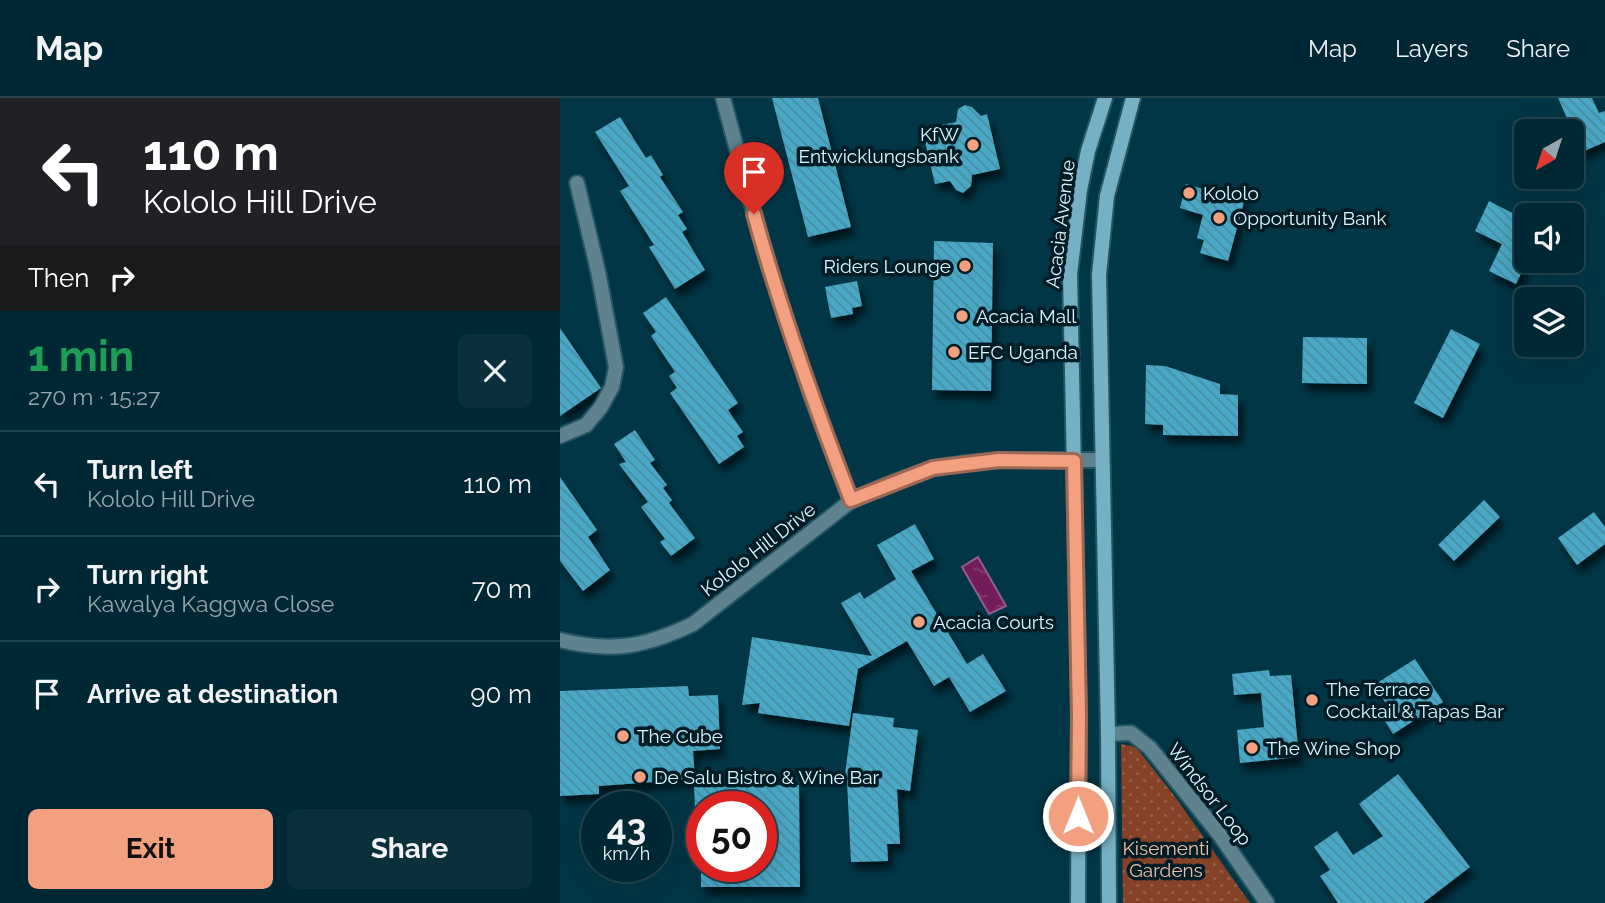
<!DOCTYPE html>
<meta charset="utf-8">
<style>
body{margin:0;font-family:Raleway,sans-serif;background:#0a303c;color:#f1f3f6;height:100vh;display:flex;flex-direction:column;font-size:26px;white-space:nowrap}
*{box-sizing:border-box;margin:0}
p{font-size:23px;color:#95a6ac}
.icon{flex:none;width:38px;height:38px;fill:none;stroke:currentColor;stroke-width:2;stroke-linecap:round;stroke-linejoin:round}
.map{position:relative;flex:1;overflow:hidden}
.sheet{display:flex;flex-direction:column;background:#002834;width:560px}
.sheet>*{flex:none}
.banner{background:#202124;color:#fff;overflow:hidden}
.needle{width:46px;rotate:219deg}
.controls{position:absolute;left:954px;top:21px;display:grid;gap:14px}
.controls a{display:grid;place-items:center;width:70px;height:70px;border-radius:10px;background:#002834;box-shadow:0 7px 28px #0002,0 0 0 2px #22444f;font-size:35px}
.speed{position:absolute;left:21px;top:693px;display:flex;gap:14px;font-size:35px;font-weight:700;text-align:center}
.speed>*{display:grid;place-content:center;width:91px;height:91px;border-radius:50%;background:#002834;box-shadow:0 7px 28px #0002,0 0 0 2px #22444f;line-height:1}
.speed small{font-size:18px;font-weight:400}
.speed .limit{border:10px solid #d22;background:#fff;color:#111}
.pin{position:absolute;display:grid;place-items:center;width:60px;height:60px;color:#fff;margin:-72px -30px;border-radius:50% 50% 50% 0;rotate:-45deg;box-shadow:0 0 7px #0007}
.pin .icon{rotate:45deg}
.me{position:absolute;width:77px;margin:-38px;rotate:0deg;stroke-linejoin:round;filter:drop-shadow(0 0 5px #0008)}
.turn{display:flex;align-items:center;gap:24px;height:147px;padding:0 28px;font-size:32px}
.turn .icon{width:91px;height:91px;stroke-width:2.5}
.turn b{display:block;font-size:49px;line-height:60px}
.then{display:flex;align-items:center;height:66px;padding:0 28px;background:#0003;gap:14px;font-size:26px}
.round{display:grid;place-items:center;flex:none;width:74px;height:74px;border-radius:10px;background:#0a303c}
.headline{display:flex;align-items:center;justify-content:space-between;height:119px;padding:0 28px}
h1{font-size:42px;font-weight:700;line-height:52px;color:#1e9e55}
.action{display:flex;gap:14px;margin-top:auto;padding:14px 28px}
.action a{flex:1;height:80px;border-radius:10px;background:#f2a080;color:#111;font-size:28px;font-weight:700;line-height:80px;text-align:center}
.action a+a{background:#0a303c;color:#f1f3f6}
ul{padding:0;list-style:none}
li{display:flex;align-items:center;gap:21px;height:105px;padding:0 28px;border-top:2px solid #22444f}
li div{flex:1}
li b{display:block;font-size:26px}
li em{font-style:normal}
header{display:flex;align-items:center;gap:42px;box-sizing:border-box;height:98px;padding:0 35px;background:#002834;border-bottom:2px solid #22444f}
header strong{font-size:33px}
nav{display:flex;gap:38px;margin-inline-start:auto;font-size:24px}
main{display:flex;flex:1;min-height:0}
.map>svg:first-child{display:block}
</style>
<header>
<strong>Map</strong>
<nav><a>Map</a><a>Layers</a><a>Share</a></nav>
</header>
<main>
<section class="sheet">
<div class="banner">
<div class="turn"><svg class="icon" aria-label="left" viewBox="0 0 24 24"><path d="M17 20v-9H6M10 6l-5 5 5 5"/></svg><div><b>110 m</b>Kololo Hill Drive</div></div>
<div class="then">Then<svg class="icon" aria-label="right" viewBox="0 0 24 24"><path d="M7 20v-9h11M14 6l5 5-5 5"/></svg></div>
</div>
<div class="headline"><div><h1>1 min</h1><p>270 m · 15:27</p></div><a class="round"><svg class="icon" aria-label="close" viewBox="0 0 24 24"><path d="M6 6l12 12M18 6L6 18"/></svg></a></div>
<ul>
<li><svg class="icon" aria-label="left" viewBox="0 0 24 24"><path d="M17 20v-9H6M10 6l-5 5 5 5"/></svg><div><b>Turn left</b><p>Kololo Hill Drive</p></div><em>110 m</em></li>
<li><svg class="icon" aria-label="right" viewBox="0 0 24 24"><path d="M7 20v-9h11M14 6l5 5-5 5"/></svg><div><b>Turn right</b><p>Kawalya Kaggwa Close</p></div><em>70 m</em></li>
<li><svg class="icon" aria-label="arrive" viewBox="0 0 24 24"><path d="M6 21V4h12l-3 4 3 4H6"/></svg><div><b>Arrive at destination</b></div><em>90 m</em></li>
</ul>
<div class="action"><a>Exit</a><a>Share</a></div>
</section>
<div class="map">
<svg width="1045" height="805" viewBox="0 0 1045 805">
<defs>
<pattern id="grass-dots" width="8" height="8" patternUnits="userSpaceOnUse" patternTransform="scale(1.75)"><rect width="8" height="8" fill="#864227"/><path d="M2 2h.1M6 6h.1" fill="none" stroke="#965e47" stroke-width="1.8" stroke-linecap="round"/></pattern>
<pattern id="water-ripples" width="26" height="14" patternUnits="userSpaceOnUse" patternTransform="scale(1.75)"><rect width="26" height="14" fill="#721d59"/><path d="M2 4q2-2 4 0t4 0M15 11q2-2 4 0t4 0" fill="none" stroke="#863e72"/></pattern>
<pattern id="building-back-hatch" width="6" height="6" patternUnits="userSpaceOnUse" patternTransform="scale(1.75)"><rect width="6" height="6" fill="#4aa8c6"/><path d="M-1 5l2 2M0 0l6 6M5-1l2 2" fill="none" stroke="#488ca1"/></pattern>
<filter id="shadow"><feDropShadow dx="4.5" dy="8" stdDeviation="3.5" flood-color="#0009"/></filter>
</defs>
<rect width="100%" height="100%" fill="#003645"/>
<path fill="url(#grass-dots)" d="M561,646L576,649L616,700L690,805H563Z"/>
<path fill="url(#water-ripples)" stroke="#925e8b" stroke-width="2" d="M418,459L446,508L429,516L402,469Z"/>
<path fill="url(#building-back-hatch)" filter="url(#shadow)" d="M212,0H258L291,129L248,139Z
M998,0H1032L1039,15L1045,13V44L1022,54Z
M405,7L412,9L421,18L427,16L440,71L412,77L411,88L403,95L396,92L390,83L375,86L362,31L396,24L398,11Z
M60,19L86,60L91,57L103,77L100,79L123,114L118,117L127,131L122,134L145,172L115,191L89,149L94,147L60,93L69,88L35,34Z
M626,86L650,93L652,87L683,95L681,103L684,104L668,163L640,155L644,142L637,140L643,117L620,110Z
M929,103L966,122V165L956,186L929,173L942,146L915,133Z
M374,143L433,145L431,293L372,292Z
M297,183L302,208L292,210L293,216L271,220L265,189Z
M106,199L178,305L168,312L183,334L177,338L184,349L159,366L110,295L117,290L109,278L115,274L91,238L96,234L83,215Z
M0,230L41,290L0,318Z
M891,231L920,246L883,320L854,305Z
M743,239L807,240V286L742,285Z
M586,267L605,268L660,286V296L678,297V338L603,337V327L585,326Z
M75,332L95,362L90,365L107,387L103,390L112,402L109,405L135,440L111,458L100,444L105,441L81,409L88,404L59,366L66,364L54,346Z
M0,379L37,432L28,439L50,472L23,493L0,463Z
M924,402L940,419L894,463L878,447Z
M1034,414L1045,429V446L1017,467L998,440Z
M355,426L374,461L351,473L407,566L423,556L446,593L410,614L389,579L374,588L347,543L298,571L289,628L198,615L200,605L182,607L192,539L312,558L281,505L300,494L304,501L336,481L317,447Z
M855,561L883,604L833,636L823,620L832,615L814,587Z
M709,572L710,578L731,577L739,659L680,665L677,632L704,629L701,595L674,597L672,576Z
M128,588L129,598L158,597L160,651L133,653L135,681L39,688V696L0,698V593Z
M293,615L334,620L333,629L358,632L350,693L337,691L340,746H327L328,763L291,764L287,684H284Z
M838,676L910,769L863,805H778L760,778L770,772L754,749L777,733L793,757L823,738L799,706Z
M239,687L240,789H141V768H201V709H135L134,689Z"/>
<g fill="none" stroke-linecap="round" stroke-linejoin="round">
<g stroke="#235563" stroke-width="18">
<path id="minor" d="M163,0L207,163L252,300L291,403
M0,338L26,327L41,309L52,289L56,269L38,173L17,85
M0,542C52,555 85,549 133,526L291,403L326,387L373,370L407,365L439,362H542
M548,636L571,635L590,650L659,736L707,805"/>
</g>
<g stroke="#235563" stroke-width="18">
<path id="secondary" d="M518,805L519,617L510,176L520,92L528,53L545,0
M549,805L548,636L539,177L547,98L573,0"/>
</g>
<use href="#minor" stroke="#5e828e" stroke-width="14"/>
<use href="#secondary" stroke="#76b0c4" stroke-width="14"/>
</g>
<g fill="none" stroke-linecap="round" stroke-linejoin="round">
<g stroke="#9d6853" stroke-width="18">
<path id="route" d="M194,116C221,214 255,309 291,402L373,370L439,362L514,363L519,617L518,718"/>
</g>
<use href="#route" stroke="#f2a080" stroke-width="12"/>
</g>
<g fill="#f2a080" stroke="#001c25" stroke-width="2.5">
<circle cx="413" cy="47" r="7"/>
<circle cx="629" cy="95" r="7"/>
<circle cx="659" cy="120" r="7"/>
<circle cx="405" cy="168" r="7"/>
<circle cx="402" cy="218" r="7"/>
<circle cx="394" cy="254" r="7"/>
<circle cx="359" cy="524" r="7"/>
<circle cx="752" cy="602" r="7"/>
<circle cx="63" cy="638" r="7"/>
<circle cx="692" cy="650" r="7"/>
<circle cx="80" cy="679" r="7"/>
</g>
<g text-anchor="middle" stroke-width="7" stroke-linejoin="round" paint-order="stroke">
<g font-size="19" fill="#dcf5ff" stroke="#001c25" text-anchor="start">
<text x="399" y="43" text-anchor="end">KfW<tspan x="399" dy="22">Entwicklungsbank</tspan></text>
<text x="643" y="102">Kololo</text>
<text x="673" y="127">Opportunity Bank</text>
<text x="391" y="175" text-anchor="end">Riders Lounge</text>
<text x="416" y="225">Acacia Mall</text>
<text x="408" y="261">EFC Uganda</text>
<text x="373" y="531">Acacia Courts</text>
<text x="766" y="598">The Terrace<tspan x="766" dy="22">Cocktail &amp; Tapas Bar</tspan></text>
<text x="77" y="645">The Cube</text>
<text x="706" y="657">The Wine Shop</text>
<text x="94" y="686">De Salu Bistro &amp; Wine Bar</text>
</g>
<g font-size="19" fill="#dcf5ff" stroke="#001c25">
<text transform="translate(500 126) rotate(-83)" y="7">Acacia Avenue</text>
<text transform="translate(198 451) rotate(-38)" y="7">Kololo Hill Drive</text>
<text transform="translate(650 696) rotate(52)" y="7">Windsor Loop</text>
</g>
<g font-size="19" fill="#f2beaa" stroke="#001c25">
<text x="606" y="757">Kisementi<tspan x="606" dy="22">Gardens</tspan></text>
</g>
</g>
</svg>
<div class="controls">
<a><svg class="needle" viewBox="-14 -14 28 28"><path d="M0-13l5 13h-10z" fill="#e53935"/><path d="M0 13l5-13h-10z" fill="#95a6ac"/></svg></a>
<a><svg class="icon" aria-label="sound" viewBox="0 0 24 24"><path d="M4 9h4l5-4v14l-5-4H4zM17 9q2 3 0 6"/></svg></a>
<a><svg class="icon" aria-label="layers" viewBox="0 0 24 24"><path d="M12 4l9 5-9 5-9-5zM3 14l9 5 9-5"/></svg></a>
</div>
<div class="speed"><div>43<small>km/h</small></div><div class="limit">50</div></div>
<div class="pin" style="left:194px;top:116px;background:#d93025"><svg class="icon" aria-label="arrive" viewBox="0 0 24 24"><path d="M6 21V4h12l-3 4 3 4H6"/></svg></div>
<svg class="me" style="left:518px;top:718px" viewBox="-20 -20 40 40"><circle r="17" fill="#f2a080" stroke="#fff" stroke-width="3"/><path d="M0-11L8 9 0 5-8 9z" fill="#fff"/></svg>
</div>
</main>
